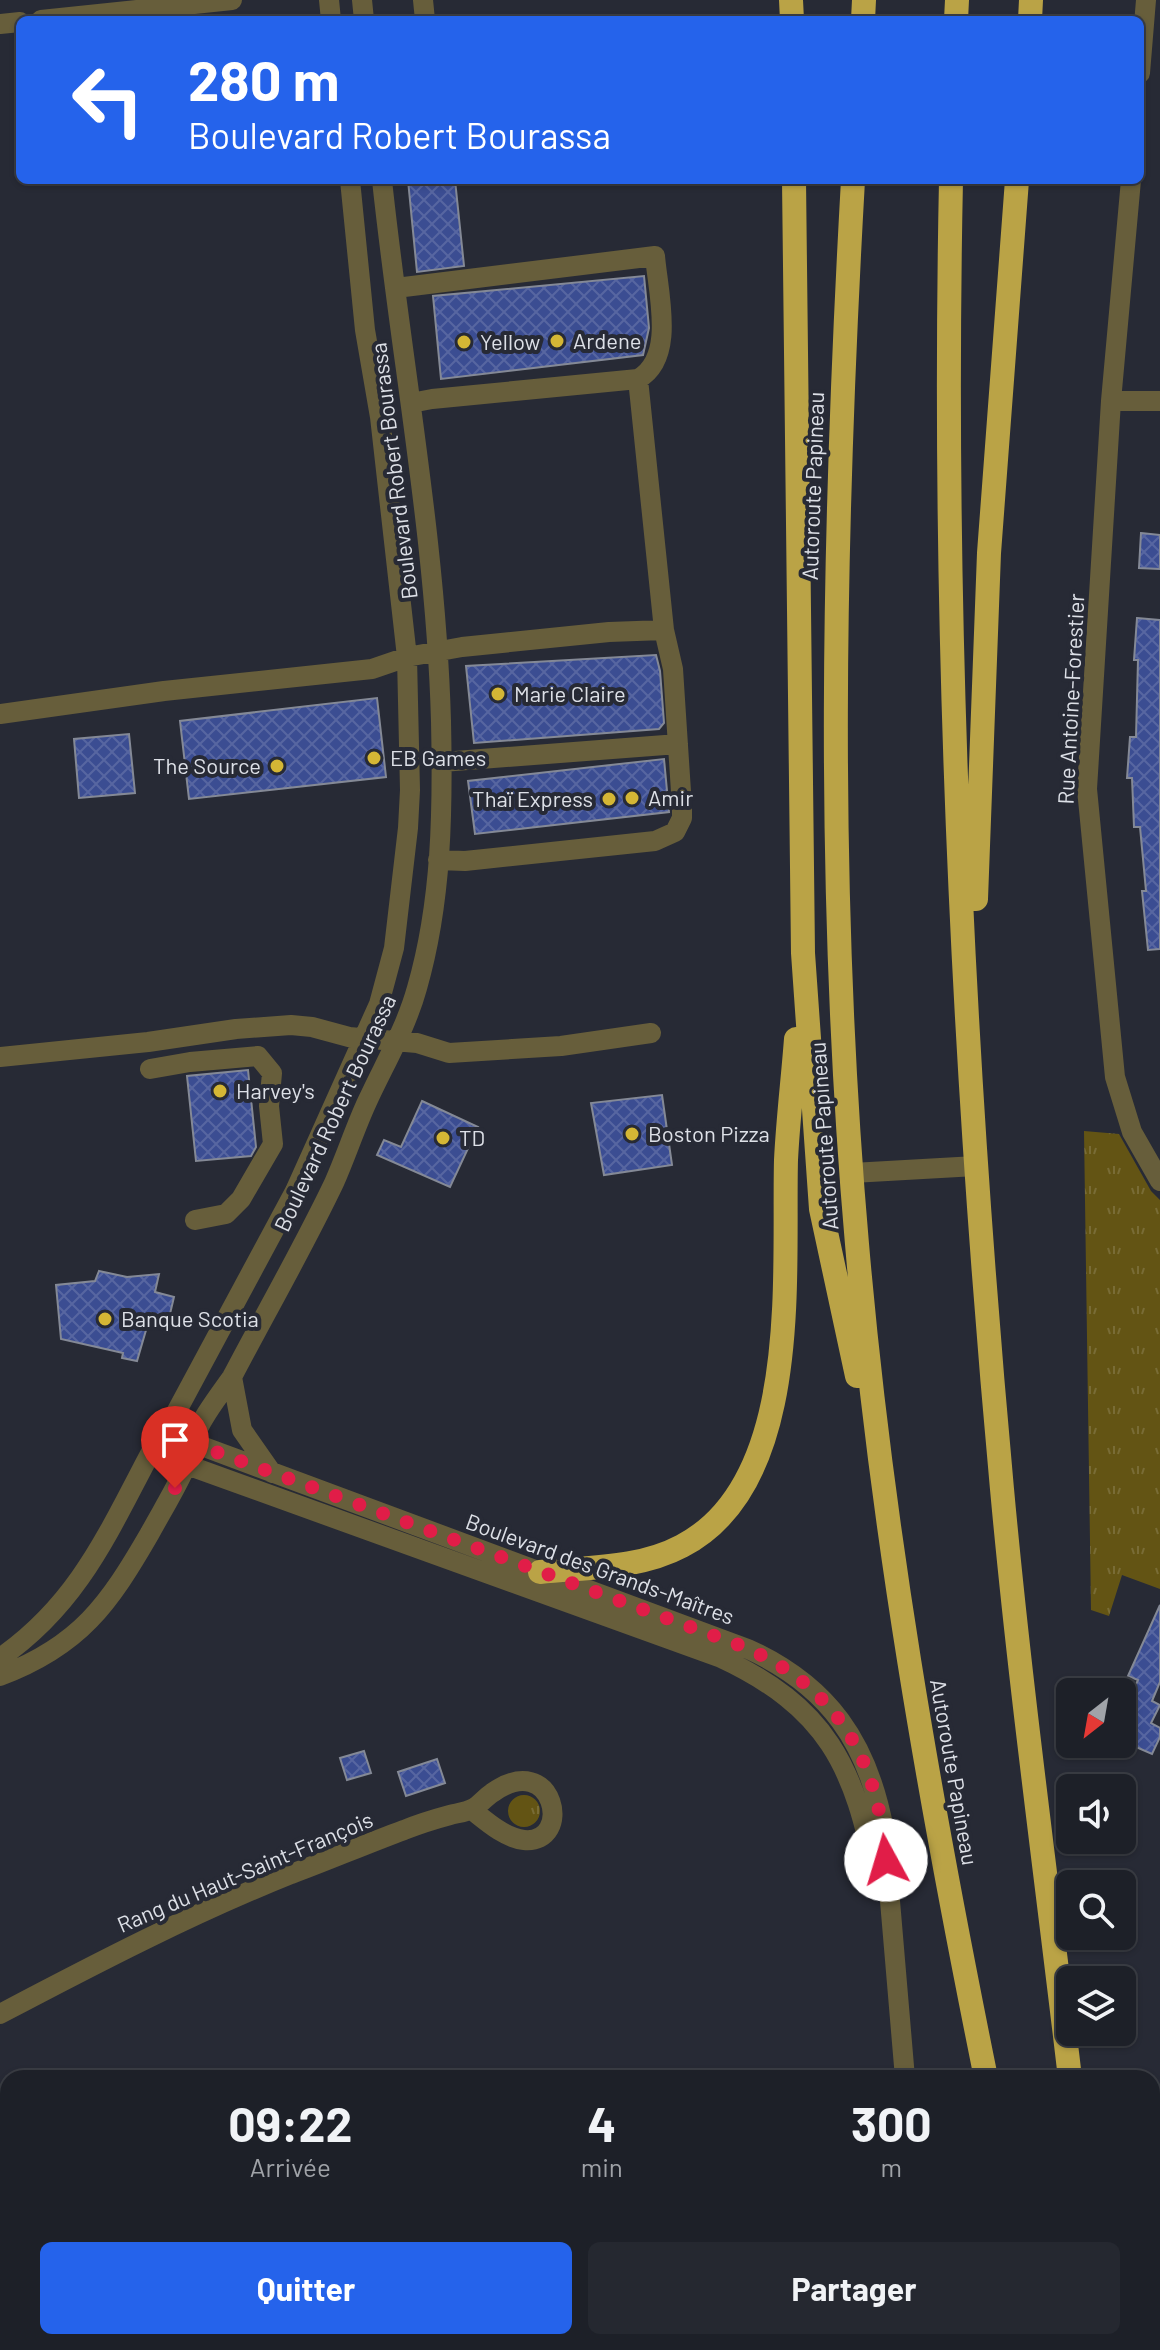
<!DOCTYPE html>
<html lang="fr">
<meta charset="utf-8">
<style>
body{margin:0;font-family:Barlow,sans-serif;background:#252830;color:#f1f3f6;height:100vh;display:flex;flex-direction:column;font-size:30px;white-space:nowrap}
*{box-sizing:border-box;margin:0}
p{font-size:26px;color:#a0a3a8}
.icon{flex:none;width:44px;height:44px;fill:none;stroke:currentColor;stroke-width:2;stroke-linecap:round;stroke-linejoin:round}
.map{position:relative;flex:1;overflow:hidden}
.sheet{position:absolute;left:0px;top:2070px;width:1160px;height:280px;display:flex;flex-direction:column;background:#1d2028;border-radius:24px 24px 0 0;box-shadow:0 2px 6px #0004,0 0 0 2px #3b3e45}
.sheet>*{flex:none}
.guide{position:absolute;left:16px;top:16px;width:1128px;height:168px;border-radius:12px;box-shadow:0 2px 6px #0004,0 0 0 2px #3b3e45;background:#2563eb;color:#fff;overflow:hidden}
.needle{width:52px;rotate:211deg}
.fabs{position:absolute;left:1056px;top:1678px;display:grid;gap:16px}
.fabs a{display:grid;place-items:center;width:80px;height:80px;border-radius:12px;background:#1d2028;box-shadow:0 2px 6px #0004,0 0 0 2px #3b3e45;font-size:40px}
.pin{position:absolute;display:grid;place-items:center;width:68px;height:68px;color:#fff;margin:-82px -34px;border-radius:50% 50% 50% 0;rotate:-45deg;box-shadow:0 0 8px #0007}
.pin .icon{rotate:45deg}
.me{position:absolute;width:88px;margin:-44px;rotate:354deg;stroke-linejoin:round;filter:drop-shadow(0 0 6px #0008)}
.turn{display:flex;align-items:center;gap:28px;height:168px;padding:0 40px;font-size:36px}
.turn .icon{width:104px;height:104px;stroke-width:2.5}
.turn b{display:block;font-size:56px;line-height:68px}
.eta{display:flex;justify-content:space-evenly;align-items:center;height:136px;text-align:center}
.eta b{font-size:48px;font-weight:700;line-height:56px}
.primary-button{display:flex;gap:16px;margin-top:auto;padding:16px 40px}
.primary-button a{flex:1;height:92px;border-radius:12px;background:#2563eb;color:#fff;font-size:32px;font-weight:700;line-height:92px;text-align:center}
.primary-button a+a{background:#252830;color:#f1f3f6}
.map>svg:first-child{display:block}
</style>
<div class="map">
<svg width="1160" height="2350" viewBox="0 0 1160 2350">
<defs>
<pattern id="grass-tufts" width="24" height="20" patternUnits="userSpaceOnUse" patternTransform="scale(2)"><rect width="24" height="20" fill="#635414"/><path d="M3 7l-1-3M5 7V3M7 7l1-3M15 17l-1-3M17 17v-4M19 17l1-3" fill="none" stroke="#796c36"/></pattern>
<pattern id="building-cross-hatch" width="8" height="8" patternUnits="userSpaceOnUse" patternTransform="scale(2)"><rect width="8" height="8" fill="#3b4d92"/><path d="M0 0l8 8M0 8l8-8" fill="none" stroke="#5766a1"/></pattern>
</defs>
<rect width="100%" height="100%" fill="#272a35"/>
<path fill="url(#grass-tufts)" d="M1084,1131L1119,1134L1151,1191L1160,1200V1589L1122,1575L1109,1616L1091,1610Z
M508 1811a16 16 0 1 1 32 0a16 16 0 1 1-32 0Z"/>
<path fill="url(#building-cross-hatch)" stroke="#848996" stroke-width="2" d="M408,180H455L464,266L417,272Z
M644,276L649,328L643,355L441,379L433,296Z
M1141,533L1160,535V569L1139,568Z
M1137,618L1160,620V949L1148,950L1142,891H1146L1140,827H1134L1132,778H1127L1130,737H1136L1138,660H1134Z
M656,655L660,671L664,723L659,729L474,743L466,666Z
M377,698L386,777L189,799L180,721Z
M129,734L135,793L79,798L74,739Z
M664,759L669,812L475,834L468,781Z
M248,1070L256,1147L251,1156L196,1161L187,1076Z
M662,1095L672,1165L604,1175L591,1103Z
M422,1101L478,1127L450,1187L377,1155L384,1140L401,1147Z
M99,1271L127,1277L159,1274L155,1292L174,1297L169,1318L151,1313L137,1361L122,1358L123,1353L61,1339L56,1285L95,1281Z
M1160,1605V1682L1152,1701L1160,1705L1151,1723L1160,1728V1737L1152,1754L1129,1744L1134,1734L1122,1728V1714L1138,1680L1128,1676Z
M364,1751L371,1773L347,1780L340,1758Z
M437,1759L445,1783L406,1796L398,1772Z"/>
<g fill="none" stroke-linecap="round" stroke-linejoin="round">
<path stroke="#675e3b" stroke-width="20" d="M329,0L331,20
M362,0L364,20
M423,0L425,20
M41,20L232,0
M0,24L20,22
M1140,73L1146,0
M1131,180L1111,401L1087,789L1115,1077L1132,1132L1160,1181
M396,288L655,256C658,293 676,358 638,379L432,399L411,403
M1111,401H1160
M0,714L164,691L372,669L407,657L462,647L609,632L664,630
M442,762L678,744
M438,860L465,861L655,841L675,832L682,818V807L673,669L664,630L638,379
M0,1057L148,1042L236,1029L291,1025L312,1027L349,1037L417,1043L449,1053L561,1046L651,1033
M150,1069L190,1062L258,1056L272,1073L269,1106L273,1144L241,1199L226,1214L195,1220
M852,1173L976,1166
M232,1377L242,1430L272,1473
M180,1438L748,1649C829,1686 868,1743 884,1830L905,2078
M151,1452L719,1657C827,1707 855,1766 876,1879
M0,1658C78,1604 108,1533 151,1452L165,1433L295,1191L379,1004L394,948L408,828L410,790L407,657L380,417L365,330L350,180
M0,1676C80,1646 109,1604 150,1533C162,1511 175,1490 185,1468C188,1460 189,1452 191,1444C200,1420 217,1398 232,1377C266,1312 303,1248 334,1183C346,1156 355,1128 367,1102C385,1063 406,1028 417,988C442,901 443,810 441,721C436,539 401,360 382,180
M0,2014C95,1964 191,1914 291,1874C329,1860 366,1844 404,1830C419,1824 435,1819 450,1815C458,1813 467,1812 474,1808C480,1804 486,1797 492,1793C555,1748 574,1845 524,1840C505,1838 487,1822 472,1810
M926,2342V2350"/>
<path stroke="#baa346" stroke-width="24" d="M791,0L792,20
M863,20L864,0
M956,20L957,0
M1030,20L1031,0
M794,180L803,953L821,1209L857,1376
M853,180C833,535 826,890 857,1244C881,1525 930,1802 986,2078
M951,180C942,617 962,1054 1002,1489C1020,1686 1047,1882 1070,2078
M976,899L989,553L1017,180
M540,1572C587,1567 639,1569 682,1546C803,1483 783,1275 786,1160C788,1119 793,1079 796,1039
M1039,2342L1040,2350
M1100,2342L1101,2350"/>
</g>
<g fill="none" stroke-linecap="round" stroke-linejoin="round">
<path stroke="#e11d48" stroke-width="14" stroke-dasharray="0 25.2" d="M175,1488L186,1466L192,1443L734,1643C834,1682 878,1756 886,1860"/>
</g>
<g fill="#d4b635" stroke="#272a35" stroke-width="3">
<circle cx="557" cy="341" r="8"/>
<circle cx="464" cy="342" r="8"/>
<circle cx="498" cy="694" r="8"/>
<circle cx="374" cy="758" r="8"/>
<circle cx="277" cy="766" r="8"/>
<circle cx="632" cy="798" r="8"/>
<circle cx="609" cy="799" r="8"/>
<circle cx="220" cy="1091" r="8"/>
<circle cx="632" cy="1134" r="8"/>
<circle cx="443" cy="1138" r="8"/>
<circle cx="105" cy="1319" r="8"/>
</g>
<g text-anchor="middle" stroke-width="8" stroke-linejoin="round" paint-order="stroke">
<g font-size="22" fill="#dde0e7" stroke="#272a35" text-anchor="start">
<text x="573" y="349">Ardene</text>
<text x="480" y="350">Yellow</text>
<text x="514" y="702">Marie Claire</text>
<text x="390" y="766">EB Games</text>
<text x="261" y="774" text-anchor="end">The Source</text>
<text x="648" y="806">Amir</text>
<text x="593" y="807" text-anchor="end">Thaï Express</text>
<text x="236" y="1099">Harvey's</text>
<text x="648" y="1142">Boston Pizza</text>
<text x="459" y="1146">TD</text>
<text x="121" y="1327">Banque Scotia</text>
</g>
<g font-size="22" fill="#dde0e7" stroke="#272a35">
<text transform="translate(394 471) rotate(-97)" y="8">Boulevard Robert Bourassa</text>
<text transform="translate(813 486) rotate(-88)" y="8">Autoroute Papineau</text>
<text transform="translate(1071 699) rotate(-87)" y="8">Rue Antoine-Forestier</text>
<text transform="translate(335 1113) rotate(-65)" y="8">Boulevard Robert Bourassa</text>
<text transform="translate(824 1136) rotate(-94)" y="8">Autoroute Papineau</text>
<text transform="translate(600 1569) rotate(20)" y="8">Boulevard des Grands-Maîtres</text>
<text transform="translate(954 1772) rotate(80)" y="8">Autoroute Papineau</text>
<text transform="translate(245 1872) rotate(-23)" y="8">Rang du Haut-Saint-François</text>
</g>
</g>
</svg>
<div class="fabs">
<a><svg class="needle" viewBox="-14 -14 28 28"><path d="M0-13l5 13h-10z" fill="#e53935"/><path d="M0 13l5-13h-10z" fill="#a0a3a8"/></svg></a>
<a><svg class="icon" aria-label="sound" viewBox="0 0 24 24"><path d="M4 9h4l5-4v14l-5-4H4zM17 9q2 3 0 6"/></svg></a>
<a><svg class="icon" aria-label="search" viewBox="0 0 24 24"><circle cx="10" cy="10" r="6"/><path d="M15 15l6 6"/></svg></a>
<a><svg class="icon" aria-label="layers" viewBox="0 0 24 24"><path d="M12 4l9 5-9 5-9-5zM3 14l9 5 9-5"/></svg></a>
</div>
<div class="pin" style="left:175px;top:1488px;background:#d93025"><svg class="icon" aria-label="arrive" viewBox="0 0 24 24"><path d="M6 21V4h12l-3 4 3 4H6"/></svg></div>
<svg class="me" style="left:886px;top:1860px" viewBox="-20 -20 40 40"><circle r="19" fill="#fff"/><path d="M0-13L10 11 0 6-10 11z" fill="#e11d48"/></svg>
<div class="guide">
<div class="turn"><svg class="icon" aria-label="left" viewBox="0 0 24 24"><path d="M17 20v-9H6M10 6l-5 5 5 5"/></svg><div><b>280 m</b>Boulevard Robert Bourassa</div></div>
</div>
<section class="sheet">
<div class="eta">
<div><b>09:22</b><p>Arrivée</p></div>
<div><b>4</b><p>min</p></div>
<div><b>300</b><p>m</p></div>
</div>
<div class="primary-button"><a>Quitter</a><a>Partager</a></div>
</section>
</div>
